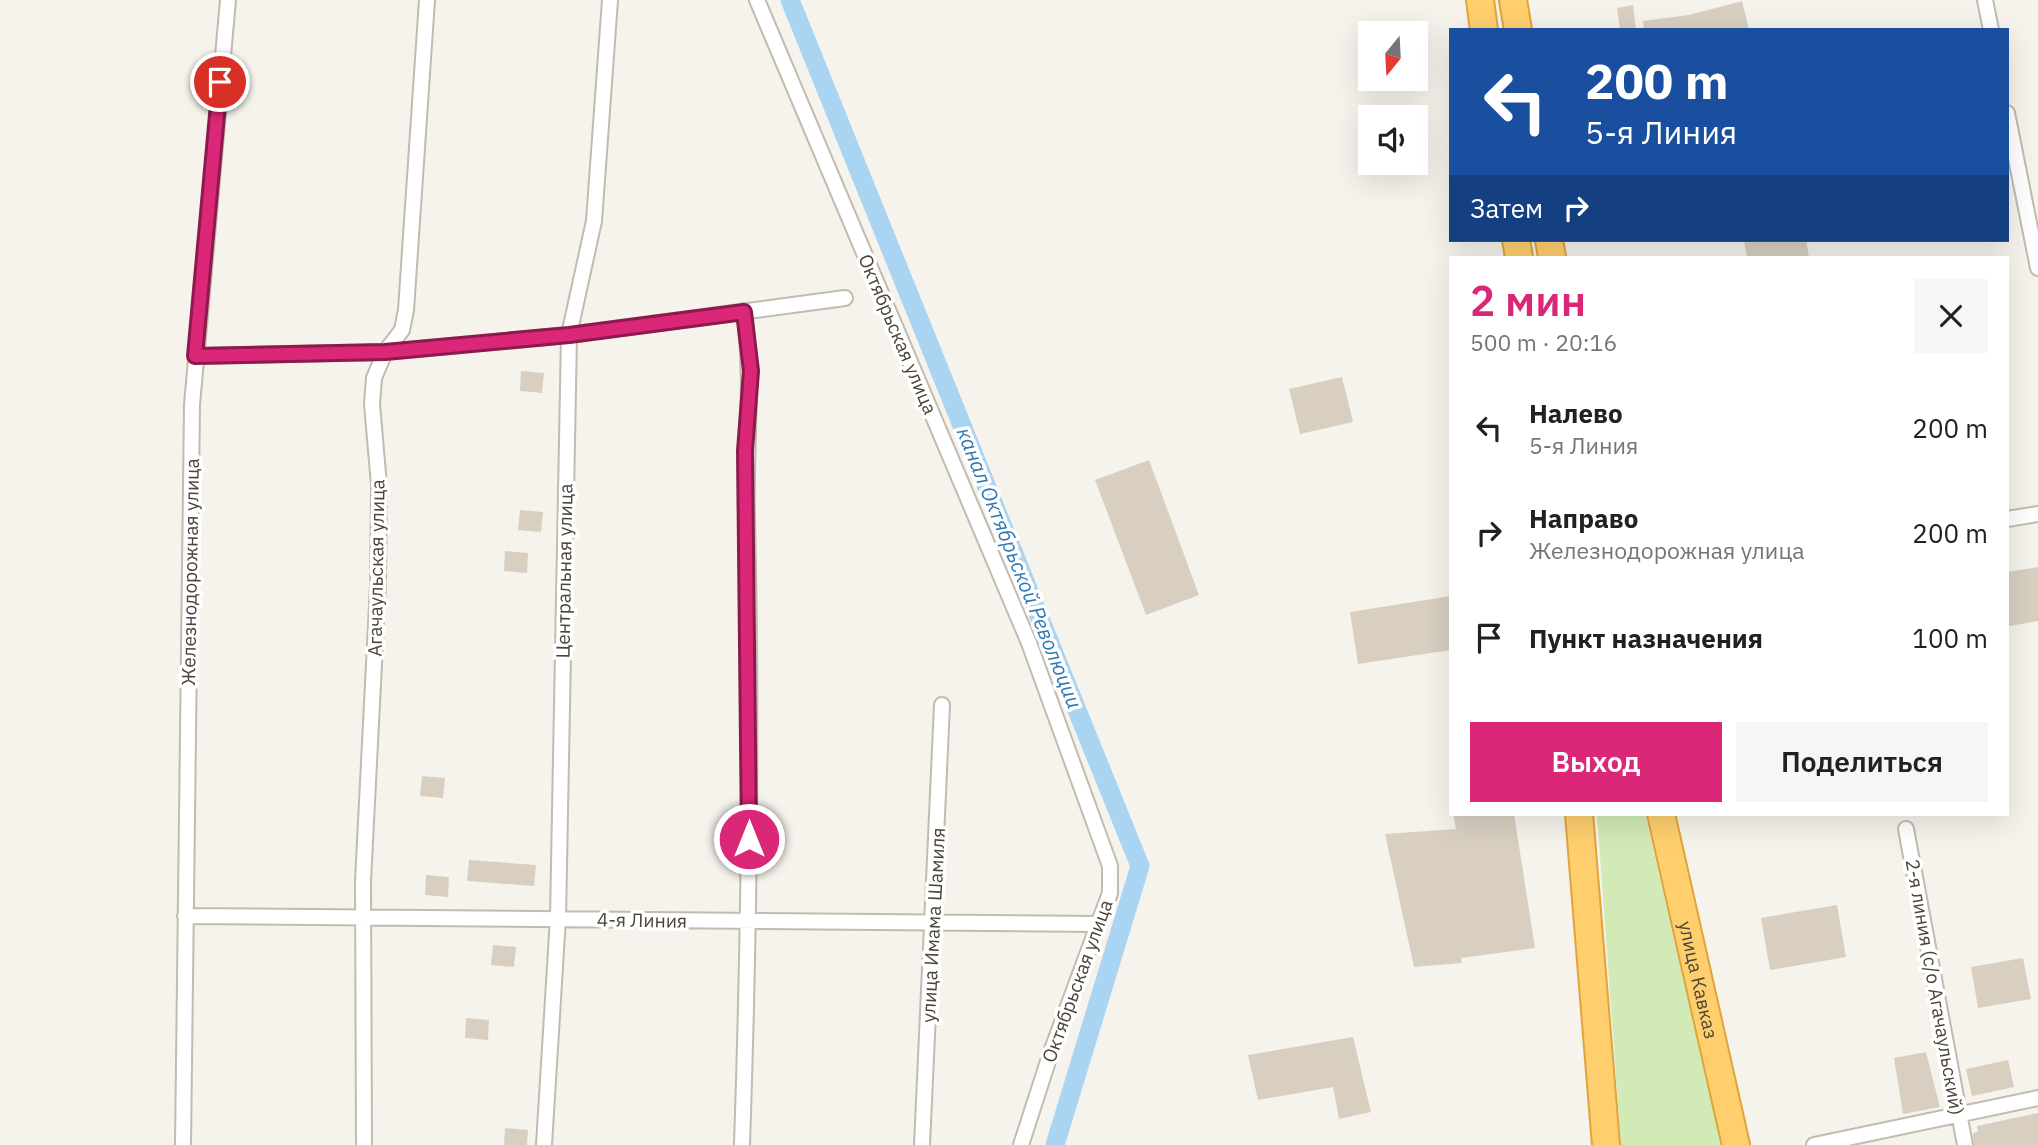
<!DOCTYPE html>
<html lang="ru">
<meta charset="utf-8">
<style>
body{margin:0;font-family:"IBM Plex Sans",sans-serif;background:#f6f6f6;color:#202124;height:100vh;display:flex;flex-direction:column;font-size:26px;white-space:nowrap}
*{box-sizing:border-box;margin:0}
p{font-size:23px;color:#757577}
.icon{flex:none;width:38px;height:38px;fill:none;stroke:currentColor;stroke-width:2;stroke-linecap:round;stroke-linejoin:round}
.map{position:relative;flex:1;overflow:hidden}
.sheet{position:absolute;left:1449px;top:256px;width:560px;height:560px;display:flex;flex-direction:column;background:#fff;border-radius:0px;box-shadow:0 7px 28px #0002}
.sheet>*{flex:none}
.top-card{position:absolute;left:1449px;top:28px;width:560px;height:214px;border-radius:0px;box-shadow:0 7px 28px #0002;background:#1a4fa0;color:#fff;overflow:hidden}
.needle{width:46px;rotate:198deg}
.buttons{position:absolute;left:1358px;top:21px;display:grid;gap:14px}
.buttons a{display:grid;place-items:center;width:70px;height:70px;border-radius:0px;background:#fff;box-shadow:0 7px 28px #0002;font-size:35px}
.pin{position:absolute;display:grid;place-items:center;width:60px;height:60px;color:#fff;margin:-30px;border:4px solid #fff;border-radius:50%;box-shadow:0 2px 7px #0007}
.me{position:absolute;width:77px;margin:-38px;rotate:0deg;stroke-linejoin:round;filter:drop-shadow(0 0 5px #0008)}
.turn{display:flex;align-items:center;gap:24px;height:147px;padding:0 21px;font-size:32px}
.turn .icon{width:91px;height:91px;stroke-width:2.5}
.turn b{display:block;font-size:49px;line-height:60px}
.then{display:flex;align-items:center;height:66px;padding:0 21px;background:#0003;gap:14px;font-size:26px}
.round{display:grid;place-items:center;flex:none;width:74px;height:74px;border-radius:0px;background:#f6f6f6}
.summary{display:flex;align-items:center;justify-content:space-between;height:119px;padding:0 21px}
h1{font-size:42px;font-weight:600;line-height:52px;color:#db2777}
.cta{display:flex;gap:14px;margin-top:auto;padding:14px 21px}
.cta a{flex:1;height:80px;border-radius:0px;background:#db2777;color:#fff;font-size:28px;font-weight:600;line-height:80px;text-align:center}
.cta a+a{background:#f6f6f6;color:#202124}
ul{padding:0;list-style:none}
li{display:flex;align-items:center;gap:21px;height:105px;padding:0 21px}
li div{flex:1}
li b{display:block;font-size:26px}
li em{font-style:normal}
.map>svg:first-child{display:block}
</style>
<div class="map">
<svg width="2038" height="1145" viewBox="0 0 2038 1145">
<rect width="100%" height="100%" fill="#f6f3ec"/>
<path fill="#d2eab5" d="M1597,814H1645L1722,1145H1621Z"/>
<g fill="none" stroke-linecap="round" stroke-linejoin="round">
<path stroke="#a9d4f2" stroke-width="19" d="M790,0L1140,866L1055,1145"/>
</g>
<path fill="#d8cfc1" d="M1742,1L1749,30H1644L1643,21L1689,15Z
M1633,5L1636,30H1620L1617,8Z
M1744,240H1806L1809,257H1747Z
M521,371L544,373L542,393L520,391Z
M1342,377L1353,422L1300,434L1289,389Z
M1149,460L1199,595L1146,615L1095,480Z
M520,510L543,512L541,532L518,530Z
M505,551L528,553L527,573L504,571Z
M2038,567V621L2009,626L2007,572Z
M1451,596V650L1358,664L1350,612Z
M422,776L445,778L443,798L420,796Z
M1453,814H1514L1535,948L1461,958L1462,963L1414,967L1385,834L1456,829Z
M469,860L536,865L534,886L467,881Z
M426,875L449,877L448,897L425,895Z
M1837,905L1846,957L1770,970L1761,918Z
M493,945L516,947L514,967L491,965Z
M2023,958L2031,999L1978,1008L1971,967Z
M466,1018L489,1020L488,1040L465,1038Z
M1353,1037L1371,1112L1339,1119L1333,1087L1258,1100L1248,1055Z
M1926,1052L1940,1107L1903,1114L1894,1058Z
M2008,1060L2014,1087L1972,1096L1966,1069Z
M2038,1113V1145H1974L1973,1133L1978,1132L1977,1126Z
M505,1128L528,1130L527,1145H504Z"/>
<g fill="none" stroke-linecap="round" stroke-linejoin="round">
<g stroke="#c2bbae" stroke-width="18">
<path id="street" d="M757,0L1029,643L1110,866V893L1050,1055L1021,1145
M1985,0L1991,30
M2007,113L2038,268
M196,356L385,352L569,335L845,298
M2007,519L2038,514
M1906,829L1965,1145
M185,916L1099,924
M183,1145L192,405L228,0
M364,1145L363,881L378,585L379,485L372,404L374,378L385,352L402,330L406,310L427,0
M544,1145L558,918L569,335L594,221L610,0
M742,1145C749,936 752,727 747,518C745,449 754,380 744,311
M922,1145L942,705
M1814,1145L2038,1098"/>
</g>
<g stroke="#e0a43c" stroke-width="30">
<g id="highway">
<path d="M1480,0L1484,30"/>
<path d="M1513,0L1518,30"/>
<path d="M1516,240L1519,257"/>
<path d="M1549,240L1552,257"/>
<path d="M1579,814L1606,1145"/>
<path id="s1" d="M1661,814L1736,1145"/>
</g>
</g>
<use href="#street" stroke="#fff" stroke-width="14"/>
<use href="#highway" stroke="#ffcf6e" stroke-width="26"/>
</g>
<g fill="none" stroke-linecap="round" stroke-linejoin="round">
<g stroke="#8e194d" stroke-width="18">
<path id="route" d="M220,82L195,356L385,352L569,335L744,312L751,371L745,451L749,839"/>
</g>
<use href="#route" stroke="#db2777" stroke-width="12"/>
</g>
<g text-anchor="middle" stroke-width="7" stroke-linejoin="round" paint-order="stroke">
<g font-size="19" fill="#4b4439" stroke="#fff">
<text transform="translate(898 334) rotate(67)" y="7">Октябрьская улица</text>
<text transform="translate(376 568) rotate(-89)" y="7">Агачаульская улица</text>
<text transform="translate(564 571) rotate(-89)" y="7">Центральная улица</text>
<text transform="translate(190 572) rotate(-89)" y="7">Железнодорожная улица</text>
<text transform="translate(642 920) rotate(1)" y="7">4-я Линия</text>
<text transform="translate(933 925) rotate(-87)" y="7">улица Имама Шамиля</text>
<text dy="7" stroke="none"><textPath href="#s1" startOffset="170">улица Кавказ</textPath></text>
<text transform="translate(1077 981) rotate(-70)" y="7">Октябрьская улица</text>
<text transform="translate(1935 987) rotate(80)" y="7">2-я линия (с/о Агачаульский)</text>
</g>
<g font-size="21" font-style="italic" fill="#2e7ab2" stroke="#fff">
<text transform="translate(1019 568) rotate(68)" y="7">канал Октябрьской Революции</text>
</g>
</g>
</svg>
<div class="buttons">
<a><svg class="needle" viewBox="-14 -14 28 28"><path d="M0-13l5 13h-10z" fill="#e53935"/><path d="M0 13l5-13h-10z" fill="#757577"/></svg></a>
<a><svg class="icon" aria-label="sound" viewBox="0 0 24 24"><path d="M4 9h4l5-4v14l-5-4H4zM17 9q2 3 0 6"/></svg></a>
</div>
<div class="pin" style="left:220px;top:82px;background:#d93025"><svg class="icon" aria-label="arrive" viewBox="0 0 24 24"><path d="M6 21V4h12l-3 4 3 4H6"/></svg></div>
<svg class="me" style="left:749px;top:839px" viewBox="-20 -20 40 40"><circle r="17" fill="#db2777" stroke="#fff" stroke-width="3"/><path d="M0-11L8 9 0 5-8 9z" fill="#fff"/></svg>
<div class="top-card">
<div class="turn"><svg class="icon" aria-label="left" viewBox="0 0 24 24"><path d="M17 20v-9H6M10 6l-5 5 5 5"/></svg><div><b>200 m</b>5-я Линия</div></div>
<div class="then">Затем<svg class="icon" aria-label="right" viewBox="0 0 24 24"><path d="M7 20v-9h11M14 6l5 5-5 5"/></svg></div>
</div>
<section class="sheet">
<div class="summary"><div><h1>2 мин</h1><p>500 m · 20:16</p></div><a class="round"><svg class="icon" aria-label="close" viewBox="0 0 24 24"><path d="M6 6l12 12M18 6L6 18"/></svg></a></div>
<ul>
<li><svg class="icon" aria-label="left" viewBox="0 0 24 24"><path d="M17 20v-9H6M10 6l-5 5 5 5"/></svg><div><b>Налево</b><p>5-я Линия</p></div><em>200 m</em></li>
<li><svg class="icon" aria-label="right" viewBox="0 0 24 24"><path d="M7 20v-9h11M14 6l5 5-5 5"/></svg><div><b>Направо</b><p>Железнодорожная улица</p></div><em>200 m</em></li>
<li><svg class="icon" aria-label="arrive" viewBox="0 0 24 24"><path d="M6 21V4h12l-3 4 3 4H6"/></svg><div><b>Пункт назначения</b></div><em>100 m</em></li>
</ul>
<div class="cta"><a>Выход</a><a>Поделиться</a></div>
</section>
</div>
